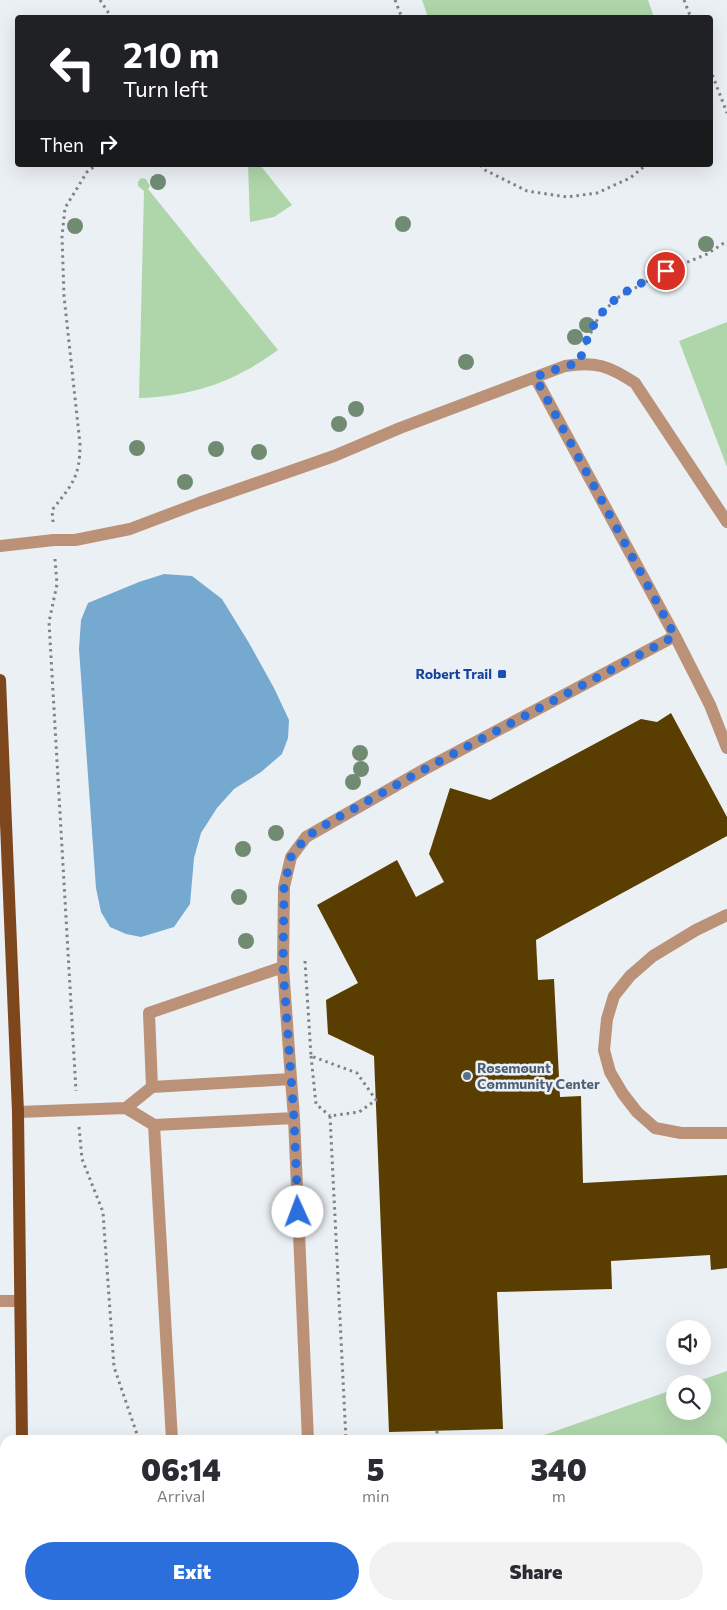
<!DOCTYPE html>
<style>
body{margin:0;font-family:Commissioner,sans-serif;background:#f2f2f3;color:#2b2b33;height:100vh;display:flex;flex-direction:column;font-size:19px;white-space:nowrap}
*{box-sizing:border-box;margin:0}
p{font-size:16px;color:#7c7c81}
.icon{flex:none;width:28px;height:28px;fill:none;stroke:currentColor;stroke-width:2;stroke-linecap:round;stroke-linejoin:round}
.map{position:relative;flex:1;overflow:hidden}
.sheet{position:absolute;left:0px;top:1435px;width:728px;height:175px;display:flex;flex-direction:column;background:#fff;border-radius:15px 15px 0 0;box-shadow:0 5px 20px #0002}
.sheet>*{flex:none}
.guide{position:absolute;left:15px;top:15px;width:698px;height:152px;border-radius:5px;box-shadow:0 5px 20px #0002;background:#202124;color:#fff;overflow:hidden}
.buttons{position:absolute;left:666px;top:1320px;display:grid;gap:10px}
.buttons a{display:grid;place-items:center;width:45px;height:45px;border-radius:50%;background:#fff;box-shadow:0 5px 20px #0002;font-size:25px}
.pin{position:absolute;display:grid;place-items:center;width:42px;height:42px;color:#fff;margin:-21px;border:2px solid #fff;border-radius:50%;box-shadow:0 1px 5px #0007}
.me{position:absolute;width:55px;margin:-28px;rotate:358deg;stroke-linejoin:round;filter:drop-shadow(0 0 4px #0008)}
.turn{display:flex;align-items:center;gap:18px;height:105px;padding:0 25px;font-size:22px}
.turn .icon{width:65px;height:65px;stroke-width:2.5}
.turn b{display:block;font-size:35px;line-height:42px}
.then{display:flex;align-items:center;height:48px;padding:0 25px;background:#0003;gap:10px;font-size:19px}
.eta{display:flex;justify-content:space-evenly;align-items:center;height:85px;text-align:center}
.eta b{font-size:30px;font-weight:800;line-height:35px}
.action{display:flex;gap:10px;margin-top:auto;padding:10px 25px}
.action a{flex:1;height:58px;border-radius:30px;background:#2b6fdc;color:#fff;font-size:20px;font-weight:800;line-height:58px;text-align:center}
.action a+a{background:#f2f2f3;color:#2b2b33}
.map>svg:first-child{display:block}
</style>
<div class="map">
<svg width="727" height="1610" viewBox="0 0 727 1610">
<rect width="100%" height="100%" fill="#ebf0f5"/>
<path fill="#afd5aa" d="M422,0H648L654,17H428Z
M248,165H260L292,205L274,217L250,222Z
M141,178L146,179L150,186L148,189L278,350C234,382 193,396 139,398L144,191L138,186V182Z
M727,322V467L679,341Z
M727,1371V1610H193L189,1605H722V1440H530L675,1389V1411H702V1384H690Z
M108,1605H150L154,1610H108Z"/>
<path fill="#76a9d0" d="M164,574L192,576L222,599L249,643L274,688L289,720L288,738L282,754L261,772L234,789L217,808L201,833L194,858L190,904L174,927L141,937L126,934L110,927L101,912L96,888L79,649L81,620L88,603L139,582Z"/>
<path fill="#5a3e01" d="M671,713L727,817V836L536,940L538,980L554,979L560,1097L581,1096L583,1183L727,1175V1268L711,1270L710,1255L611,1261L612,1289L497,1292L503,1429L389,1432L374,1056L328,1034L326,1000L358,983L317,905L397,860L416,897L444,882L429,854L450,788L490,800L641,719L657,722Z"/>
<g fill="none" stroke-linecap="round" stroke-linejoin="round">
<path stroke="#808386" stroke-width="3" stroke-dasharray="2.5 4" stroke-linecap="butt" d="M100,0L110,15L113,18
M395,0L402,18
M684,0L691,18
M710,69L727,113
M480,165L485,170L527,191L567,197L597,193L630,178L646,165
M585,345L599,316L617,298L666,271L707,254L727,241
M53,522L52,510C72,485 80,477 80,444L64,296L62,236L65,208L87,172L96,165
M55,559L57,584L49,622L76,1091
M305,961L311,1056L357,1073L376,1100L359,1112L330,1116L346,1440
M311,1056L316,1104L330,1116
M79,1127L82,1159L103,1212L114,1367L139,1440
M437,1440V1431
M232,1605L236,1610"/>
<path stroke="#bb9177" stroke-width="12" d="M535,377L675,636L710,705L727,748
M0,546L54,540H75L130,529L199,503L334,456L400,428L565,366C596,361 609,366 635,383L727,522
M727,915L696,930L653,956L630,976L614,996L607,1019L604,1050L610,1072L623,1094L637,1112L655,1128L681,1133H727
M291,1079L283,967L284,887L291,857L306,837L425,769L675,636
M152,1087L149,1013L283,967
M18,1112L126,1108L154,1125L294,1118L291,1079L152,1087L126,1108
M294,1118L308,1440
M154,1125L172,1440
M0,1301H20
M0,1509L5,1508
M722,1520L727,1521
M164,1610L170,1605
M340,1610L347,1605"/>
<path stroke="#7e461d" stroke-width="12" d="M0,680L18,1112L22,1440
M32,1605V1610"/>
</g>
<g fill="#718b73">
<circle cx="158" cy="182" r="8"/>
<circle cx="403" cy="224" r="8"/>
<circle cx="75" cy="226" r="8"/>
<circle cx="706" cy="244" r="8"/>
<circle cx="587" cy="325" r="8"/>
<circle cx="575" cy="337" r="8"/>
<circle cx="466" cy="362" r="8"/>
<circle cx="356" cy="409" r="8"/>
<circle cx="339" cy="424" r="8"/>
<circle cx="137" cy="448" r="8"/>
<circle cx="216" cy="449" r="8"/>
<circle cx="259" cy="452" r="8"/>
<circle cx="185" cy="482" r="8"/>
<circle cx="360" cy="753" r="8"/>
<circle cx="361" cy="769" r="8"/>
<circle cx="353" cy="782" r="8"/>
<circle cx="276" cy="833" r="8"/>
<circle cx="243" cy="849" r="8"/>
<circle cx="239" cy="897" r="8"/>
<circle cx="246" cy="941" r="8"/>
</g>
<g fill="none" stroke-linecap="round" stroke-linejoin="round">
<path stroke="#2b6fdc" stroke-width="9" stroke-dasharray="0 16.2" d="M298,1212L294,1118L283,967L284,887L291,857L306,837L330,822L425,769L675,636L535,377L565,366L579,363C584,348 589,330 599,317C614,294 642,283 666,271"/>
</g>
<rect fill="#1a4fb4" stroke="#ebf0f5" stroke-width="2" x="497" y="669" width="10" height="10" rx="2.5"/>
<circle fill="#5c6f8a" stroke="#ebf0f5" stroke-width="2" cx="467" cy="1076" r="5"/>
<g text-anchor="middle" stroke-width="5" stroke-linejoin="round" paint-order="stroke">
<g font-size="14" font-weight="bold" fill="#164399" stroke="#ebf0f5" text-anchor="end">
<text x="492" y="679">Robert Trail</text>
</g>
<g font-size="14" font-weight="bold" fill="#4e5e75" stroke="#ebf0f5" text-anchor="start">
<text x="477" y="1073">Rosemount<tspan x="477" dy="16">Community Center</tspan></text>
</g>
</g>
</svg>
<div class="buttons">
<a><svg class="icon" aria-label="sound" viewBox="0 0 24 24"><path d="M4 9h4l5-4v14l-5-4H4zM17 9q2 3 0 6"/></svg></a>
<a><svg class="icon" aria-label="search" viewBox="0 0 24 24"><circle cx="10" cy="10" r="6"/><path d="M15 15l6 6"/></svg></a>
</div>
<div class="pin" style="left:666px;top:271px;background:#d93025"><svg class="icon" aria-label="arrive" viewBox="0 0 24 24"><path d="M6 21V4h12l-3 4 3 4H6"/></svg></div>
<svg class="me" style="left:298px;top:1212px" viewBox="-20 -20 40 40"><circle r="19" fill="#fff"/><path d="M0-13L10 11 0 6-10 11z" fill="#2b6fdc"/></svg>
<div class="guide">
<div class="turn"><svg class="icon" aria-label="left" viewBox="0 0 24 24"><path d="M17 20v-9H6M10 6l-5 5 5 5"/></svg><div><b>210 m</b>Turn left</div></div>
<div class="then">Then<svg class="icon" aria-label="right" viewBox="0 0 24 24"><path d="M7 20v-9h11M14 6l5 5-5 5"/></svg></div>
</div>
<section class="sheet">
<div class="eta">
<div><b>06:14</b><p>Arrival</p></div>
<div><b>5</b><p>min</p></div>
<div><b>340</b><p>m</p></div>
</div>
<div class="action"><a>Exit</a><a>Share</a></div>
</section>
</div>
